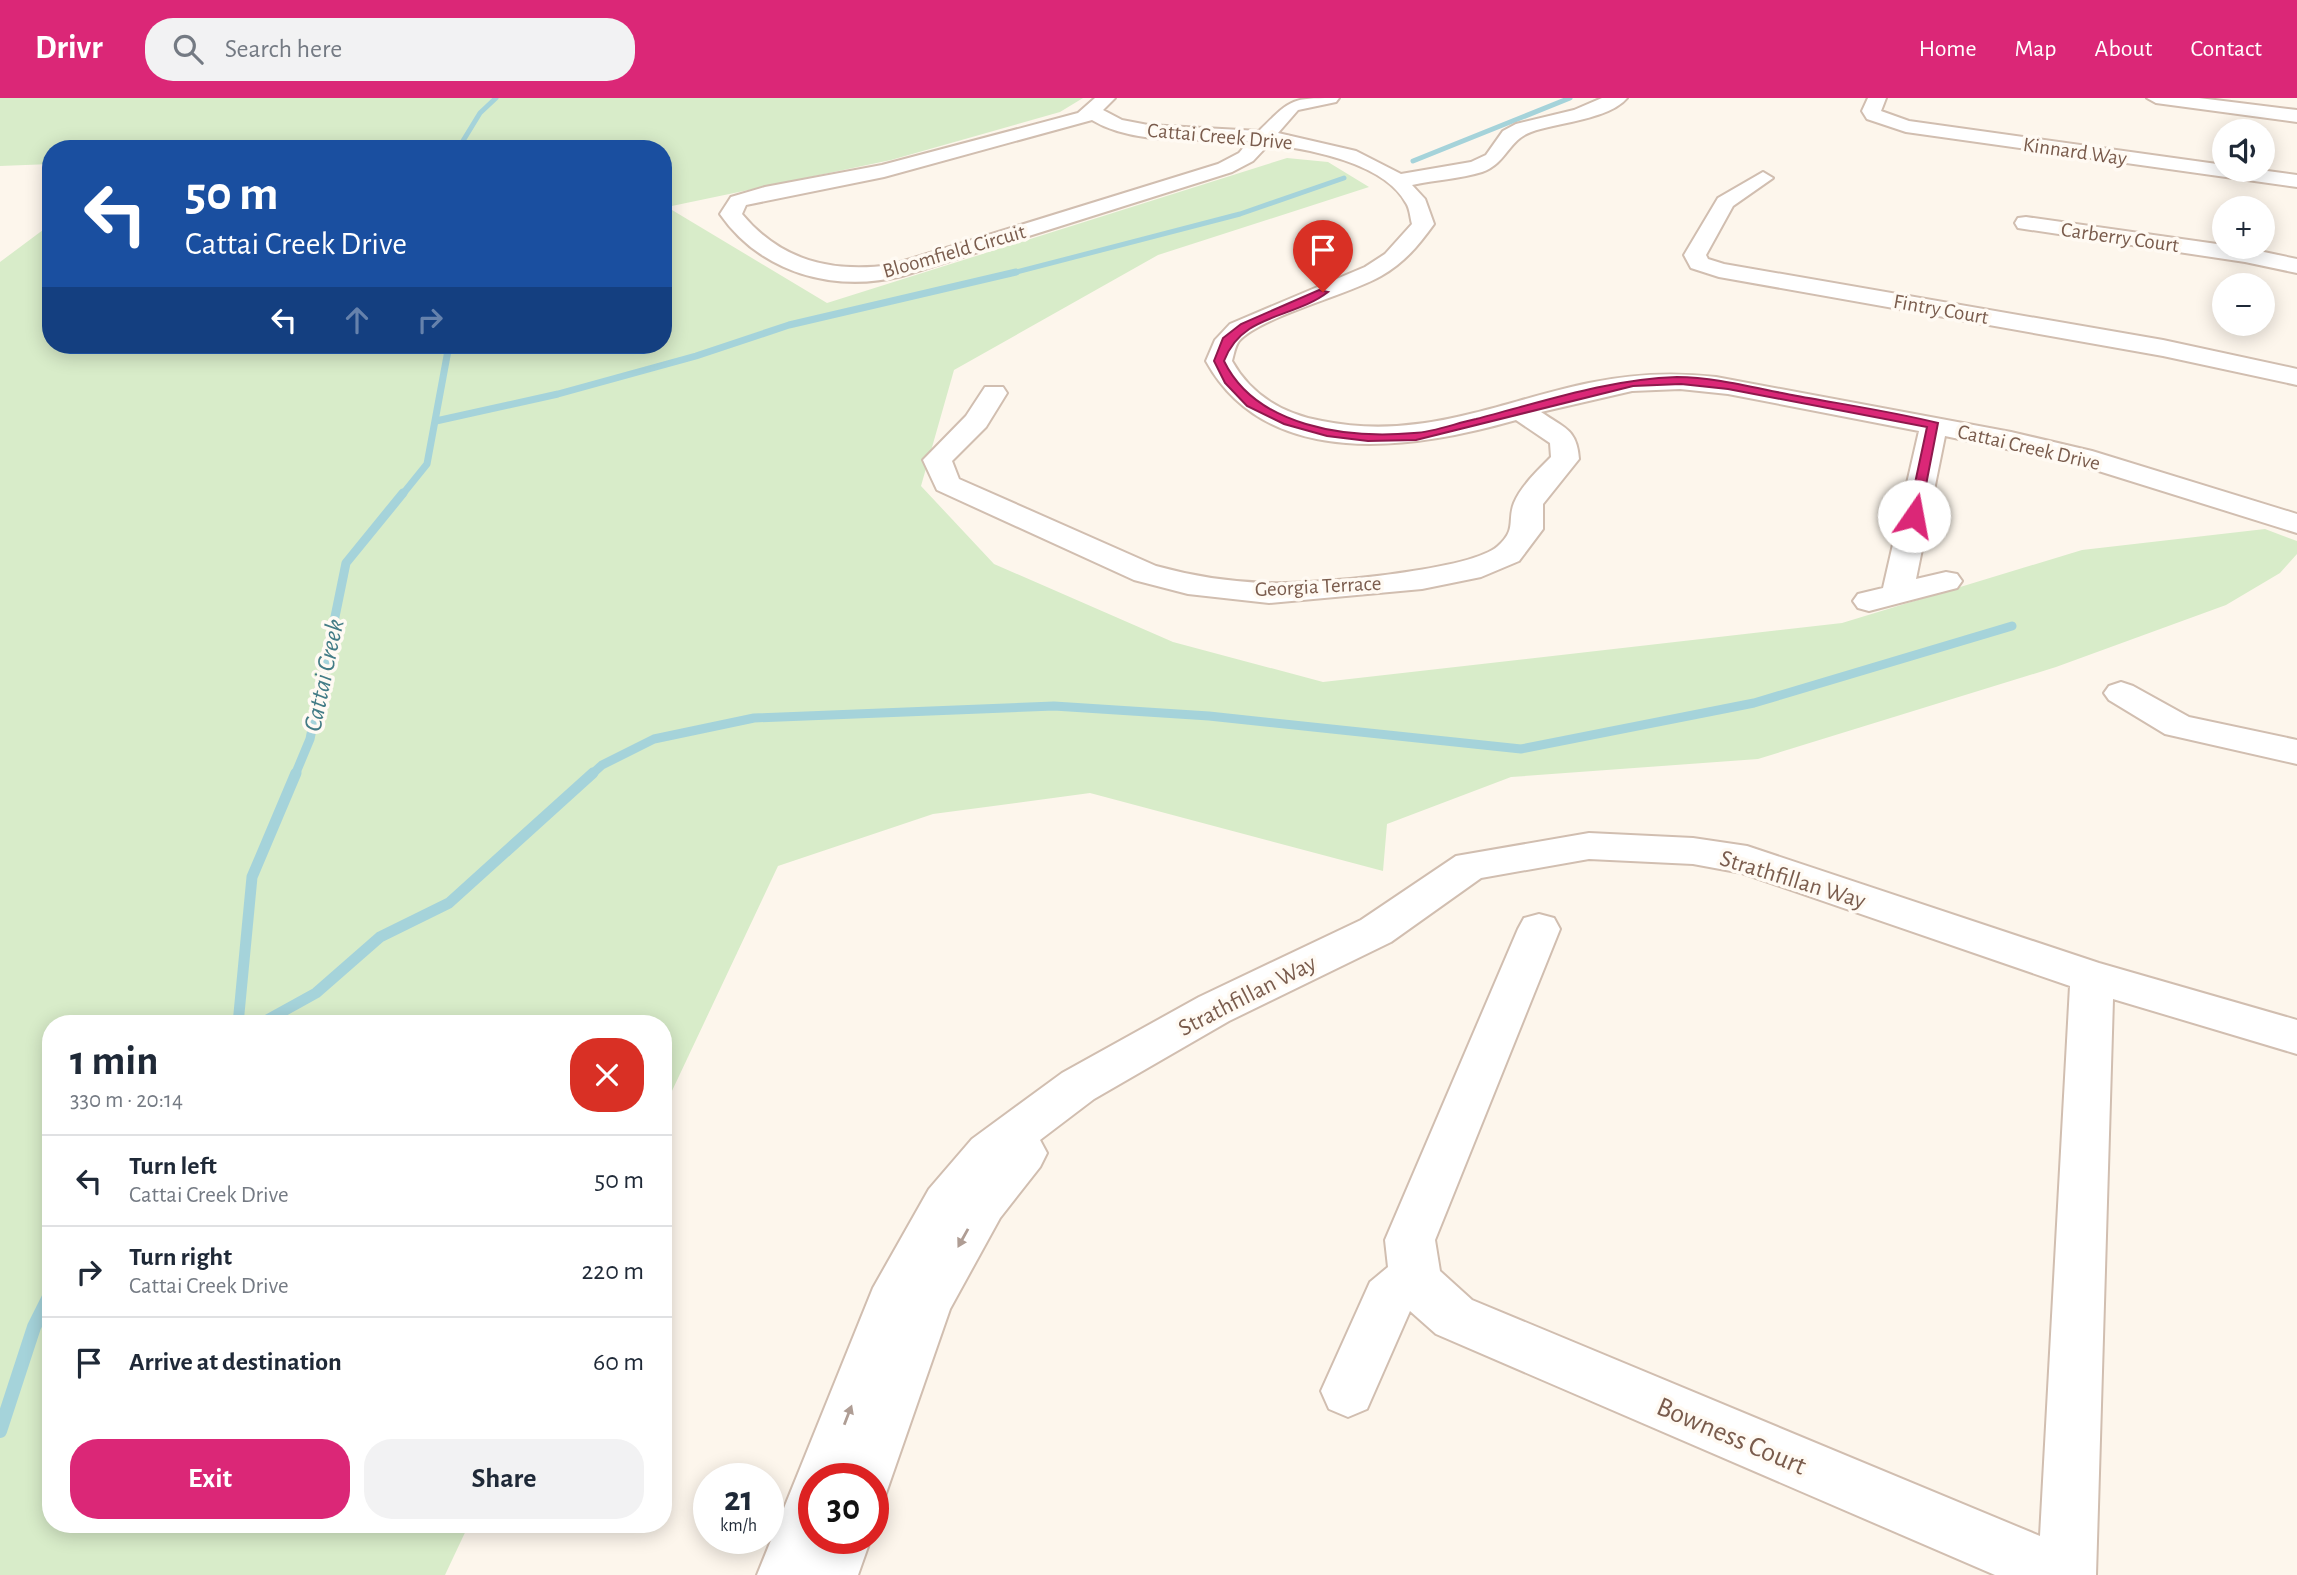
<!DOCTYPE html>
<meta charset="utf-8">
<style>
body{margin:0;font-family:"Alegreya Sans",sans-serif;background:#f2f2f3;color:#1f2937;height:100vh;display:flex;flex-direction:column;font-size:26px;white-space:nowrap}
*{box-sizing:border-box;margin:0}
p{font-size:23px;color:#747a83}
.icon{flex:none;width:38px;height:38px;fill:none;stroke:currentColor;stroke-width:2;stroke-linecap:round;stroke-linejoin:round}
.map{position:relative;flex:1;overflow:hidden}
.sheet{position:absolute;left:42px;top:917px;width:630px;height:518px;display:flex;flex-direction:column;background:#fff;border-radius:28px;box-shadow:0 4px 18px #0003}
.sheet>*{flex:none}
.hud{position:absolute;left:42px;top:42px;width:630px;height:214px;border-radius:28px;box-shadow:0 4px 18px #0003;background:#1a4fa0;color:#fff;overflow:hidden}
.controls{position:absolute;left:2212px;top:21px;display:grid;gap:14px}
.controls a{display:grid;place-items:center;width:63px;height:63px;border-radius:50%;background:#fff;box-shadow:0 4px 18px #0003;font-size:35px}
.speed{position:absolute;left:693px;top:1365px;display:flex;gap:14px;font-size:35px;font-weight:700;text-align:center}
.speed>*{display:grid;place-content:center;width:91px;height:91px;border-radius:50%;background:#fff;box-shadow:0 4px 18px #0003;line-height:1}
.speed small{font-size:18px;font-weight:400}
.speed .limit{border:10px solid #d22;background:#fff;color:#111}
.pin{position:absolute;display:grid;place-items:center;width:60px;height:60px;color:#fff;margin:-72px -30px;border-radius:50% 50% 50% 0;rotate:-45deg;box-shadow:0 0 7px #0007}
.pin .icon{rotate:45deg}
.me{position:absolute;width:77px;margin:-38px;rotate:12deg;stroke-linejoin:round;filter:drop-shadow(0 0 5px #0008)}
.turn{display:flex;align-items:center;gap:24px;height:147px;padding:0 28px;font-size:32px}
.turn .icon{width:91px;height:91px;stroke-width:2.5}
.turn b{display:block;font-size:49px;line-height:60px}
.lanes{display:flex;align-items:center;height:66px;padding:0 28px;background:#0003;justify-content:center;gap:35px;direction:ltr}
.lanes .off{opacity:.35}
.round{display:grid;place-items:center;flex:none;width:74px;height:74px;border-radius:28px;background:#f2f2f3}
.overview{display:flex;align-items:center;justify-content:space-between;height:119px;padding:0 28px}
h1{font-size:42px;font-weight:700;line-height:52px}
.action{display:flex;gap:14px;margin-top:auto;padding:14px 28px}
.action a{flex:1;height:80px;border-radius:28px;background:#db2777;color:#fff;font-size:28px;font-weight:700;line-height:80px;text-align:center}
.action a+a{background:#f2f2f3;color:#1f2937}
ul{padding:0;list-style:none}
li{display:flex;align-items:center;gap:21px;height:91px;padding:0 28px;border-top:2px solid #e0e1e3}
li div{flex:1}
li b{display:block;font-size:26px}
li em{font-style:normal}
header{display:flex;align-items:center;gap:42px;box-sizing:border-box;height:98px;padding:0 35px;background:#db2777;color:#fff}
header strong{font-size:33px}
nav{display:flex;gap:38px;margin-inline-start:auto;font-size:24px}
.search{width:490px;height:63px;background:#f2f2f3;display:flex;align-items:center;gap:18px;box-sizing:border-box;padding:0 24px;border-radius:28px;color:#747a83;font-size:26px}
.map>svg:first-child{display:block}
</style>
<header>
<strong>Drivr</strong>
<div class="search"><svg class="icon" aria-label="search" viewBox="0 0 24 24"><circle cx="10" cy="10" r="6"/><path d="M15 15l6 6"/></svg>Search here</div>
<nav><a>Home</a><a>Map</a><a>About</a><a>Contact</a></nav>
</header>
<div class="map">
<svg width="2297" height="1477" viewBox="0 0 2297 1477">
<rect width="100%" height="100%" fill="#fdf6ec"/>
<path fill="#d8ecc9" d="M0,0H1083L1060,14L891,62L667,109L827,205L1287,60L1328,64L1369,89L1158,157L954,272L921,388L994,466L1173,544L1323,584L1842,525L2082,452L2265,431L2297,443V456L2280,475L2226,507L2056,569L1758,661L1511,679L1387,726L1383,773L1090,695L933,716L778,768L663,1012V926H51V1426H469L445,1477H0V164L51,126V247H663V51H51V66L0,68Z"/>
<g fill="none" stroke-linecap="round" stroke-linejoin="round">
<path stroke="#a5d3da" stroke-width="5" d="M458,51L480,15L496,0
M1413,63L1570,0
M1009,176L1240,116L1344,80"/>
<path stroke="#a5d3da" stroke-width="7" d="M436,323L558,296L696,258L789,227L1016,174
M402,397L427,366L449,247"/>
<path stroke="#a5d3da" stroke-width="9" d="M295,677L310,641L346,465L403,395
M591,677L602,667L654,641L754,620L1054,608L1209,618L1521,651L1754,605L2012,528"/>
<path stroke="#a5d3da" stroke-width="11" d="M238,926L252,779L296,675
M260,926L316,895L380,839L449,805L593,675"/>
<path stroke="#a5d3da" stroke-width="14" d="M0,1333L34,1229L51,1195"/>
<g stroke="#d1beb0" stroke-width="4">
<path id="minor" d="M1095,0H1115L1103,12L1122,22L1148,27L1259,33C1292,0 1291,0 1339,0L1336,4L1298,12L1278,35L1356,53L1401,76L1471,64L1486,57L1503,33L1516,26L1574,12L1602,0H1627C1610,21 1556,25 1531,34C1508,42 1507,65 1482,74C1460,81 1435,82 1412,87L1425,101L1434,126C1419,147 1404,165 1381,178C1348,197 1260,219 1239,243C1235,248 1234,256 1232,263C1251,297 1283,316 1322,323C1420,343 1495,305 1589,285C1632,276 1672,274 1716,279L2011,334L2092,353L2297,416V435L2073,365L1945,338L1916,481L1946,474L1957,476L1962,483L1957,490L1869,513L1858,510L1853,503L1858,496L1883,490L1919,333L1728,296L1680,291L1632,293L1541,314C1564,330 1577,331 1579,361L1543,406V431L1519,463L1481,479L1422,491L1269,505L1188,496L1134,482L937,392L923,362L966,318L985,289H1003L1007,295L986,329L952,363L959,381L1156,468C1192,478 1230,484 1267,485C1308,487 1471,473 1498,448C1517,431 1507,423 1514,405C1521,388 1538,372 1551,359L1550,345L1516,322C1415,351 1267,374 1206,263L1215,242L1230,226L1365,169L1385,156L1412,126C1410,119 1410,111 1406,105C1385,65 1309,51 1269,46L1253,63L1232,74L902,178C834,195 761,175 720,116L731,99L765,89L882,67L1078,15ZM1092,22C1137,49 1200,39 1249,43L1239,55L1218,66L891,167C832,175 781,163 742,116L746,107L884,79Z
M1868,0H1886L1881,13L1909,23L2224,67V72H2260L2297,77V89L1906,34L1867,21L1862,13Z
M2147,0H2199L2297,12V24L2156,5Z
M1763,74L1773,80L1733,108L1706,157L1708,161L1724,166L2163,242L2297,271V287L2163,258L1719,179L1691,170L1684,157L1718,100Z
M2026,119L2245,150L2297,161V175L2245,164L2018,130L2015,125L2018,120Z
M2121,584L2133,588L2189,619L2297,642V666L2165,636L2109,602L2104,595L2109,588Z
M1589,735L1693,740L1747,748L2099,865L2297,922V956L2113,901L2096,1477H1995L1436,1236L1410,1213L1367,1311L1348,1319L1329,1311L1321,1293L1370,1184L1388,1169L1385,1142L1518,831L1524,820L1539,816L1554,820L1560,831L1435,1142L1440,1173L1472,1202L2040,1438L2070,888L1742,775L1693,766L1589,761L1481,780L1391,844L1229,923L1094,1001L1040,1042L1047,1055L1040,1069L1000,1120L950,1211L884,1401L873,1405V1381H814V1440H871L858,1477H757L873,1190L929,1091L972,1041L1062,975L1199,899L1361,822L1456,758Z"/>
</g>
<use href="#minor" fill="#fff" fill-rule="evenodd"/>
</g>
<defs><path id="oneway-solid" d="M-6-.8H1V-3.2L6.5 0L1 3.2V.8H-6Z" transform="scale(1.75)"/></defs>
<g fill="#af9d94">
<use href="#oneway-solid" transform="translate(963 1140) rotate(119)"/>
<use href="#oneway-solid" transform="translate(848 1317) rotate(-69)"/>
</g>
<path fill="#db2777" stroke="#8e194d" stroke-width="2" d="M1319,192L1328,194C1293,221 1242,215 1224,263C1256,329 1347,341 1414,335C1435,334 1456,325 1476,321C1542,304 1609,281 1677,279C1715,279 1755,290 1792,297C1840,306 1890,313 1938,325L1920,418L1914,421L1908,418L1927,329L1728,291L1681,286L1633,288L1416,342L1368,343L1327,338L1284,326L1247,308L1225,285L1214,263L1223,240L1241,226Z"/>
<g text-anchor="middle" stroke-width="7" stroke-linejoin="round" paint-order="stroke">
<g font-size="21" fill="#7a5c4d" stroke="#fffaf3">
<text transform="translate(1220 38) rotate(5)" y="7">Cattai Creek Drive</text>
<text transform="translate(2075 53) rotate(8)" y="7">Kinnard Way</text>
<text transform="translate(2120 139) rotate(8)" y="7">Carberry Court</text>
<text transform="translate(954 153) rotate(-16)" y="7">Bloomfield Circuit</text>
<text transform="translate(1941 211) rotate(10)" y="7">Fintry Court</text>
<text transform="translate(2029 349) rotate(13)" y="7">Cattai Creek Drive</text>
<text transform="translate(1318 488) rotate(-3)" y="7">Georgia Terrace</text>
</g>
<g font-size="24" fill="#7a5c4d" stroke="#fffaf3">
<text transform="translate(1793 781) rotate(17)" y="8">Strathfillan Way</text>
<text transform="translate(1247 897) rotate(-27)" y="8">Strathfillan Way</text>
</g>
<g font-size="26" font-style="italic" fill="#437c86" stroke="#fffaf3">
<text transform="translate(323 577) rotate(-78)" y="9">Cattai Creek</text>
</g>
<g font-size="28" fill="#7a5c4d" stroke="#fffaf3">
<text transform="translate(1732 1337) rotate(23)" y="10">Bowness Court</text>
</g>
</g>
</svg>
<div class="controls">
<a><svg class="icon" aria-label="sound" viewBox="0 0 24 24"><path d="M4 9h4l5-4v14l-5-4H4zM17 9q2 3 0 6"/></svg></a>
<a>+</a>
<a>−</a>
</div>
<div class="speed"><div>21<small>km/h</small></div><div class="limit">30</div></div>
<div class="pin" style="left:1323px;top:194px;background:#d93025"><svg class="icon" aria-label="arrive" viewBox="0 0 24 24"><path d="M6 21V4h12l-3 4 3 4H6"/></svg></div>
<svg class="me" style="left:1914px;top:418px" viewBox="-20 -20 40 40"><circle r="19" fill="#fff"/><path d="M0-13L10 11 0 6-10 11z" fill="#db2777"/></svg>
<div class="hud">
<div class="turn"><svg class="icon" aria-label="left" viewBox="0 0 24 24"><path d="M17 20v-9H6M10 6l-5 5 5 5"/></svg><div><b>50 m</b>Cattai Creek Drive</div></div>
<div class="lanes"><svg class="icon" aria-label="left" viewBox="0 0 24 24"><path d="M17 20v-9H6M10 6l-5 5 5 5"/></svg><svg class="icon off" aria-label="ahead" viewBox="0 0 24 24"><path d="M12 20V5M6 11l6-6 6 6"/></svg><svg class="icon off" aria-label="right" viewBox="0 0 24 24"><path d="M7 20v-9h11M14 6l5 5-5 5"/></svg></div>
</div>
<section class="sheet">
<div class="overview"><div><h1>1 min</h1><p>330 m · 20:14</p></div><a class="round" style="background:#d93025;color:#fff"><svg class="icon" aria-label="close" viewBox="0 0 24 24"><path d="M6 6l12 12M18 6L6 18"/></svg></a></div>
<ul>
<li><svg class="icon" aria-label="left" viewBox="0 0 24 24"><path d="M17 20v-9H6M10 6l-5 5 5 5"/></svg><div><b>Turn left</b><p>Cattai Creek Drive</p></div><em>50 m</em></li>
<li><svg class="icon" aria-label="right" viewBox="0 0 24 24"><path d="M7 20v-9h11M14 6l5 5-5 5"/></svg><div><b>Turn right</b><p>Cattai Creek Drive</p></div><em>220 m</em></li>
<li><svg class="icon" aria-label="arrive" viewBox="0 0 24 24"><path d="M6 21V4h12l-3 4 3 4H6"/></svg><div><b>Arrive at destination</b></div><em>60 m</em></li>
</ul>
<div class="action"><a>Exit</a><a>Share</a></div>
</section>
</div>
